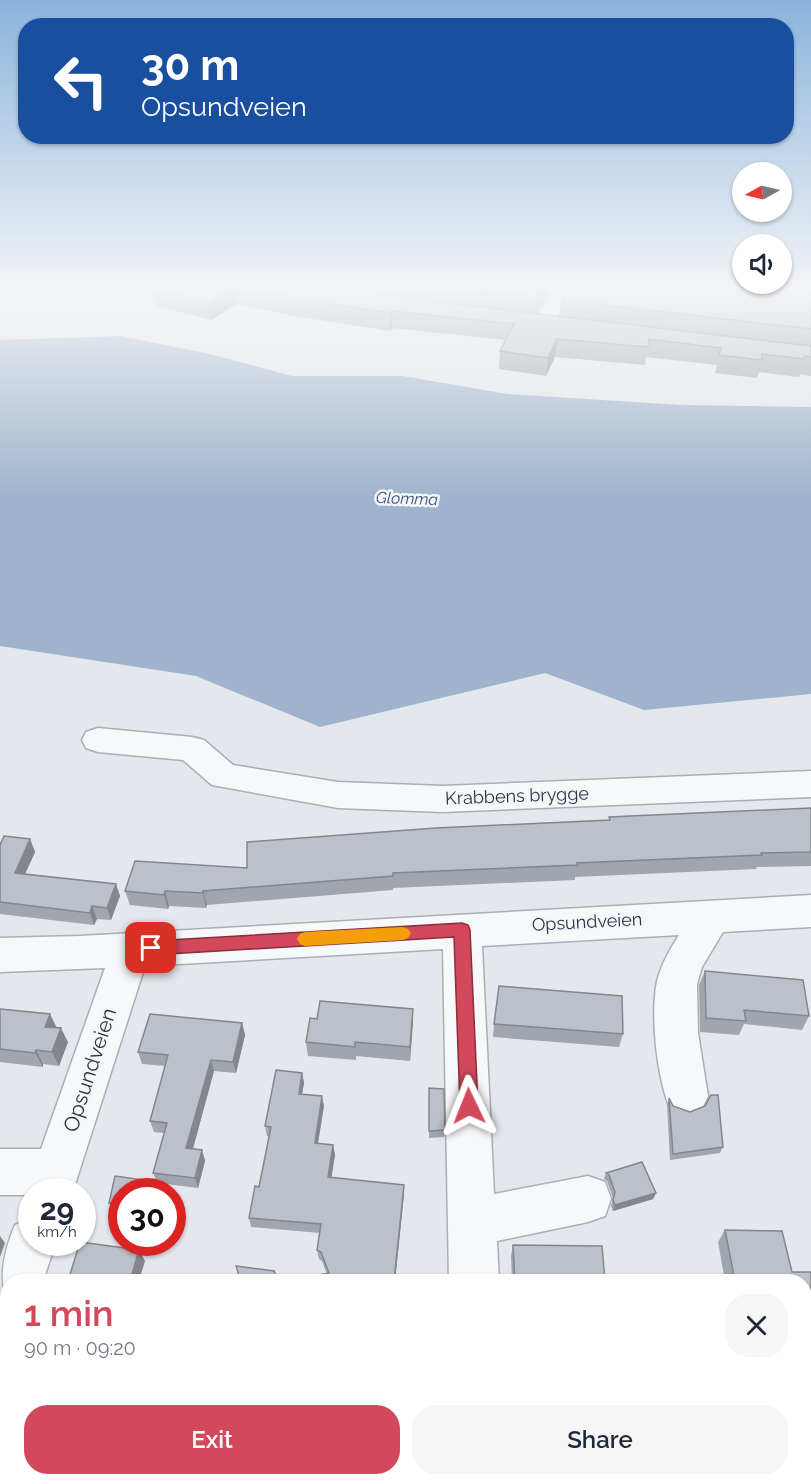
<!DOCTYPE html>
<meta charset="utf-8">
<style>
body{margin:0;font-family:Raleway,sans-serif;background:#f6f6f7;color:#1f2937;height:100vh;display:flex;flex-direction:column;font-size:22px;white-space:nowrap}
*{box-sizing:border-box;margin:0}
p{font-size:20px;color:#747a83}
.icon{flex:none;width:33px;height:33px;fill:none;stroke:currentColor;stroke-width:2;stroke-linecap:round;stroke-linejoin:round}
.map{position:relative;flex:1;overflow:hidden}
.panel{position:absolute;left:0px;top:1274px;width:812px;height:212px;display:flex;flex-direction:column;background:#fff;border-radius:24px 24px 0 0;box-shadow:0 2px 4px #0004}
.panel>*{flex:none}
.guide{position:absolute;left:18px;top:18px;width:776px;height:126px;border-radius:24px;box-shadow:0 2px 4px #0004;background:#1a4fa0;color:#fff;overflow:hidden}
.needle{width:39px;rotate:262deg}
.tools{position:absolute;left:732px;top:162px;display:grid;gap:12px}
.tools a{display:grid;place-items:center;width:60px;height:60px;border-radius:50%;background:#fff;box-shadow:0 2px 4px #0004;font-size:30px}
.speed{position:absolute;left:18px;top:1178px;display:flex;gap:12px;font-size:30px;font-weight:700;text-align:center}
.speed>*{display:grid;place-content:center;width:78px;height:78px;border-radius:50%;background:#fff;box-shadow:0 2px 4px #0004;line-height:1}
.speed small{font-size:15px;font-weight:400}
.speed .limit{border:9px solid #d22;background:#fff;color:#111}
.pin{position:absolute;display:grid;place-items:center;width:51px;height:51px;color:#fff;margin:-26px;border-radius:12px;box-shadow:0 3px 9px #0006}
.me{position:absolute;width:66px;margin:-33px;rotate:358deg;stroke-linejoin:round;filter:drop-shadow(0 0 4px #0008)}
.turn{display:flex;align-items:center;gap:21px;height:126px;padding:0 24px;font-size:27px}
.turn .icon{width:78px;height:78px;stroke-width:2.5}
.turn b{display:block;font-size:42px;line-height:51px}
.round{display:grid;place-items:center;flex:none;width:63px;height:63px;border-radius:24px;background:#f6f6f7}
.head{display:flex;align-items:center;justify-content:space-between;height:102px;padding:0 24px}
h1{font-size:36px;font-weight:600;line-height:45px;color:#d1495b}
.primary-button{display:flex;gap:12px;margin-top:auto;padding:12px 24px}
.primary-button a{flex:1;height:69px;border-radius:24px;background:#d1495b;color:#fff;font-size:24px;font-weight:600;line-height:69px;text-align:center}
.primary-button a+a{background:#f6f6f7;color:#1f2937}
.map>svg:first-child{display:block}
</style>
<div class="map">
<svg width="811" height="1484" viewBox="0 0 811 1484">
<rect width="100%" height="100%" fill="#e4e7ec"/>
<path fill="#9fb4cc" d="M120,336L210,354L292,376H403L507,394L680,405L811,407V694L644,710L545,673L320,727L196,676L0,646V340Z"/>
<g fill="none" stroke-linecap="round" stroke-linejoin="round">
<g stroke="#a9aeb7" stroke-width="3">
<path id="minor" d="M554,289H573L551,327H537L534,323Z
M98,728L192,737L204,740L233,765L338,782L443,786L811,771V797L443,812L338,808L212,785L183,760L98,752L86,748L82,740L86,732Z
M811,895V927L723,932L702,967L697,984L698,1033L708,1096L701,1111L686,1117L671,1111C657,1079 650,1016 657,981C661,965 670,949 679,935L482,946L494,1194L588,1176L605,1182L611,1199L605,1216L588,1222L497,1241L499,1281H449L443,949L145,966L73,1191H32V1203L28,1195H0V1149H41L105,968L0,972V938L80,936Z
M32,1218V1242H56L43,1281H8V1293L4,1291C0,1268 6,1246 15,1225Z
M449,1478H504L505,1484H449Z"/>
</g>
<use href="#minor" fill="#f7f8fa" fill-rule="evenodd"/>
</g>
<path fill="#a1a5ae" d="M153,289H551L536,314L560,316L561,300L811,289V376L800,374L799,377L759,372L757,378L715,373L717,365L646,357L645,365L555,357L546,376L499,369L500,351L506,340L392,328L390,331L300,317L236,304L211,320L156,306Z
M811,808V866L757,867L756,869L575,877V880L393,888V890L207,905L206,908L169,906L168,909L130,905L125,891L247,868L609,820V817Z
M30,839L35,852L25,874L116,884L120,896L111,920L97,919L94,925L0,914V845Z
M705,971L809,1016L802,1030L744,1024L739,1035L700,1032L699,985Z
M0,1009L57,1028L68,1042L59,1066L43,1064V1067L0,1062Z
M413,1009L410,1061L356,1056V1060L308,1056L306,1042L317,1019Z
M150,1014L242,1023L245,1035L236,1073L214,1071L193,1149L202,1150L205,1161L198,1188L158,1183L162,1191H122V1215H115L109,1203L115,1176L157,1182L153,1173L164,1133L154,1132L150,1121L165,1066L142,1064L138,1052Z
M494,1024L623,1034L619,1047L493,1037Z
M302,1073L304,1083L302,1094L324,1106L318,1144L333,1145L335,1155L331,1178L404,1194L395,1281H238L276,1275L314,1276L327,1274L322,1261L319,1259L317,1250L320,1233L251,1227L249,1218L259,1187L269,1137L267,1136L265,1126Z
M429,1088L445,1130L444,1137L429,1138Z
M669,1098L673,1106L723,1147L720,1153L670,1160L667,1105Z
M606,1173L656,1193L653,1199L613,1211L611,1206L613,1198L607,1181L604,1179Z
M725,1230L792,1272H811V1347H804V1281H725L718,1242Z
M513,1245L605,1281H512L511,1256Z
M8,1309V1368L0,1367V1332Z
M657,1478H796L799,1484H659Z"/>
<path fill="#83868d" d="M229,289H234L236,304L211,320L208,303Z
M542,289H551L536,315L537,297Z
M392,311V328L390,331V313Z
M557,339L555,357L546,376L548,358Z
M30,839L35,852L20,885L15,873Z
M116,884L120,896L111,920L107,908Z
M165,891L169,906L168,909L164,895Z
M203,891L207,905L206,908L203,893Z
M92,906L97,919L94,925L90,913Z
M413,1009V1023L410,1061V1047Z
M50,1014L57,1028L45,1027Z
M242,1023L245,1035L236,1073L233,1062Z
M61,1028L68,1042L59,1066L52,1052Z
M36,1050L43,1064V1067L35,1053Z
M211,1060L214,1071L190,1159L186,1148Z
M302,1073L304,1083L300,1104L299,1094Z
M322,1096L324,1106L316,1153L315,1143Z
M333,1145L335,1155L330,1187L328,1177Z
M202,1150L205,1161L198,1188L195,1178Z
M158,1182L162,1191H155Z
M404,1185V1194L395,1281H394Z
M656,1193L653,1199L613,1211L615,1205Z
M0,1236L5,1243L0,1257Z
M139,1250L145,1261L139,1281H130Z"/>
<path fill="#bbc0ca" stroke="#83868d" stroke-width="1.5" d="M154,289H229L208,303Z
M249,289H352L421,300L811,346V357L805,356L804,359L762,354V360L719,355L721,348L649,339L648,347L557,339L548,358L500,351L514,324L392,311L390,313L299,299Z
M470,289H542L537,297Z
M568,289H811V329L561,300Z
M811,808V852L761,853L762,855L577,863L578,865L393,873V876L203,891V893L165,891L164,895L125,891L135,861L247,868V842L436,828L610,820L609,817Z
M4,836L30,839L15,873L116,884L107,908L92,906L90,913L0,902V845Z
M705,971L803,980L809,1016L744,1010L746,1021L706,1018Z
M499,986L622,996L623,1034L494,1024Z
M320,1001L413,1009L410,1047L355,1042V1047L306,1042L310,1018L317,1019Z
M0,1009L50,1014L45,1027L61,1028L52,1052L36,1050L35,1053L0,1049Z
M150,1014L242,1023L233,1062L211,1060L186,1148L202,1150L195,1178L153,1173L167,1123L150,1121L168,1055L138,1052Z
M276,1070L302,1073L299,1094L322,1096L315,1143L333,1145L328,1177L404,1185L394,1281H238L239,1275L236,1266L274,1271L276,1275L314,1276L329,1273L321,1252L317,1250L321,1224L249,1218L255,1186L259,1187L271,1127L265,1126Z
M429,1088L444,1089L445,1130L429,1131Z
M711,1095H718L723,1147L673,1154L669,1098L673,1106L690,1112L705,1106Z
M642,1162L656,1193L615,1205L613,1200L615,1192L609,1175L606,1173Z
M115,1176L158,1182L155,1191H122V1204L109,1203Z
M725,1230L782,1231L792,1272H811V1337H804V1281H735Z
M80,1242L139,1250L130,1281H68Z
M513,1245L602,1246L605,1281H515Z
M8,1309V1363H0V1332Z
M410,1478H448L447,1480L455,1483V1484H410Z
M661,1478H796L799,1484H664Z"/>
<linearGradient id="sky" x2="0" y2="1"><stop stop-color="#8bb4dd"/><stop offset="0.58" stop-color="#f3f4f6"/><stop offset="1" stop-color="#f3f4f6" stop-opacity="0"/></linearGradient>
<rect width="811" height="497" fill="url(#sky)"/>
<path fill="#d1495b" stroke="#882f3b" stroke-width="1.5" d="M462,923L468,925L470,930L478,1106L475,1112L469,1114L462,1112L460,1106L454,937L151,955L145,953L143,948L145,943L151,941Z"/>
<path fill="#f59e0b" d="M403,927L408,929L411,933L408,938L403,940L305,946L300,944L297,939L300,934L305,932Z"/>
<g text-anchor="middle" stroke-width="5" stroke-linejoin="round" paint-order="stroke">
<g font-size="16" font-style="italic" fill="#34527a" stroke="#f4f6f9">
<text transform="translate(407 498) rotate(2)" y="6">Glomma</text>
</g>
<g font-size="18" fill="#2b3445" stroke="#f4f6f9">
<text transform="translate(517 796) rotate(-2)" y="6">Krabbens brygge</text>
<text transform="translate(587 922) rotate(-3)" y="6">Opsundveien</text>
</g>
<g font-size="21" fill="#2b3445" stroke="#f4f6f9">
<text transform="translate(90 1070) rotate(-72)" y="7">Opsundveien</text>
</g>
</g>
</svg>
<div class="tools">
<a><svg class="needle" viewBox="-14 -14 28 28"><path d="M0-13l5 13h-10z" fill="#e53935"/><path d="M0 13l5-13h-10z" fill="#747a83"/></svg></a>
<a><svg class="icon" aria-label="sound" viewBox="0 0 24 24"><path d="M4 9h4l5-4v14l-5-4H4zM17 9q2 3 0 6"/></svg></a>
</div>
<div class="speed"><div>29<small>km/h</small></div><div class="limit">30</div></div>
<div class="pin" style="left:151px;top:948px;background:#d93025"><svg class="icon" aria-label="arrive" viewBox="0 0 24 24"><path d="M6 21V4h12l-3 4 3 4H6"/></svg></div>
<svg class="me" style="left:469px;top:1106px" viewBox="-20 -20 40 40"><path d="M0-17L14 15 0 8-14 15z" fill="#d1495b" stroke="#fff" stroke-width="4"/></svg>
<div class="guide">
<div class="turn"><svg class="icon" aria-label="left" viewBox="0 0 24 24"><path d="M17 20v-9H6M10 6l-5 5 5 5"/></svg><div><b>30 m</b>Opsundveien</div></div>
</div>
<section class="panel">
<div class="head"><div><h1>1 min</h1><p>90 m · 09:20</p></div><a class="round"><svg class="icon" aria-label="close" viewBox="0 0 24 24"><path d="M6 6l12 12M18 6L6 18"/></svg></a></div>
<div class="primary-button"><a>Exit</a><a>Share</a></div>
</section>
</div>
